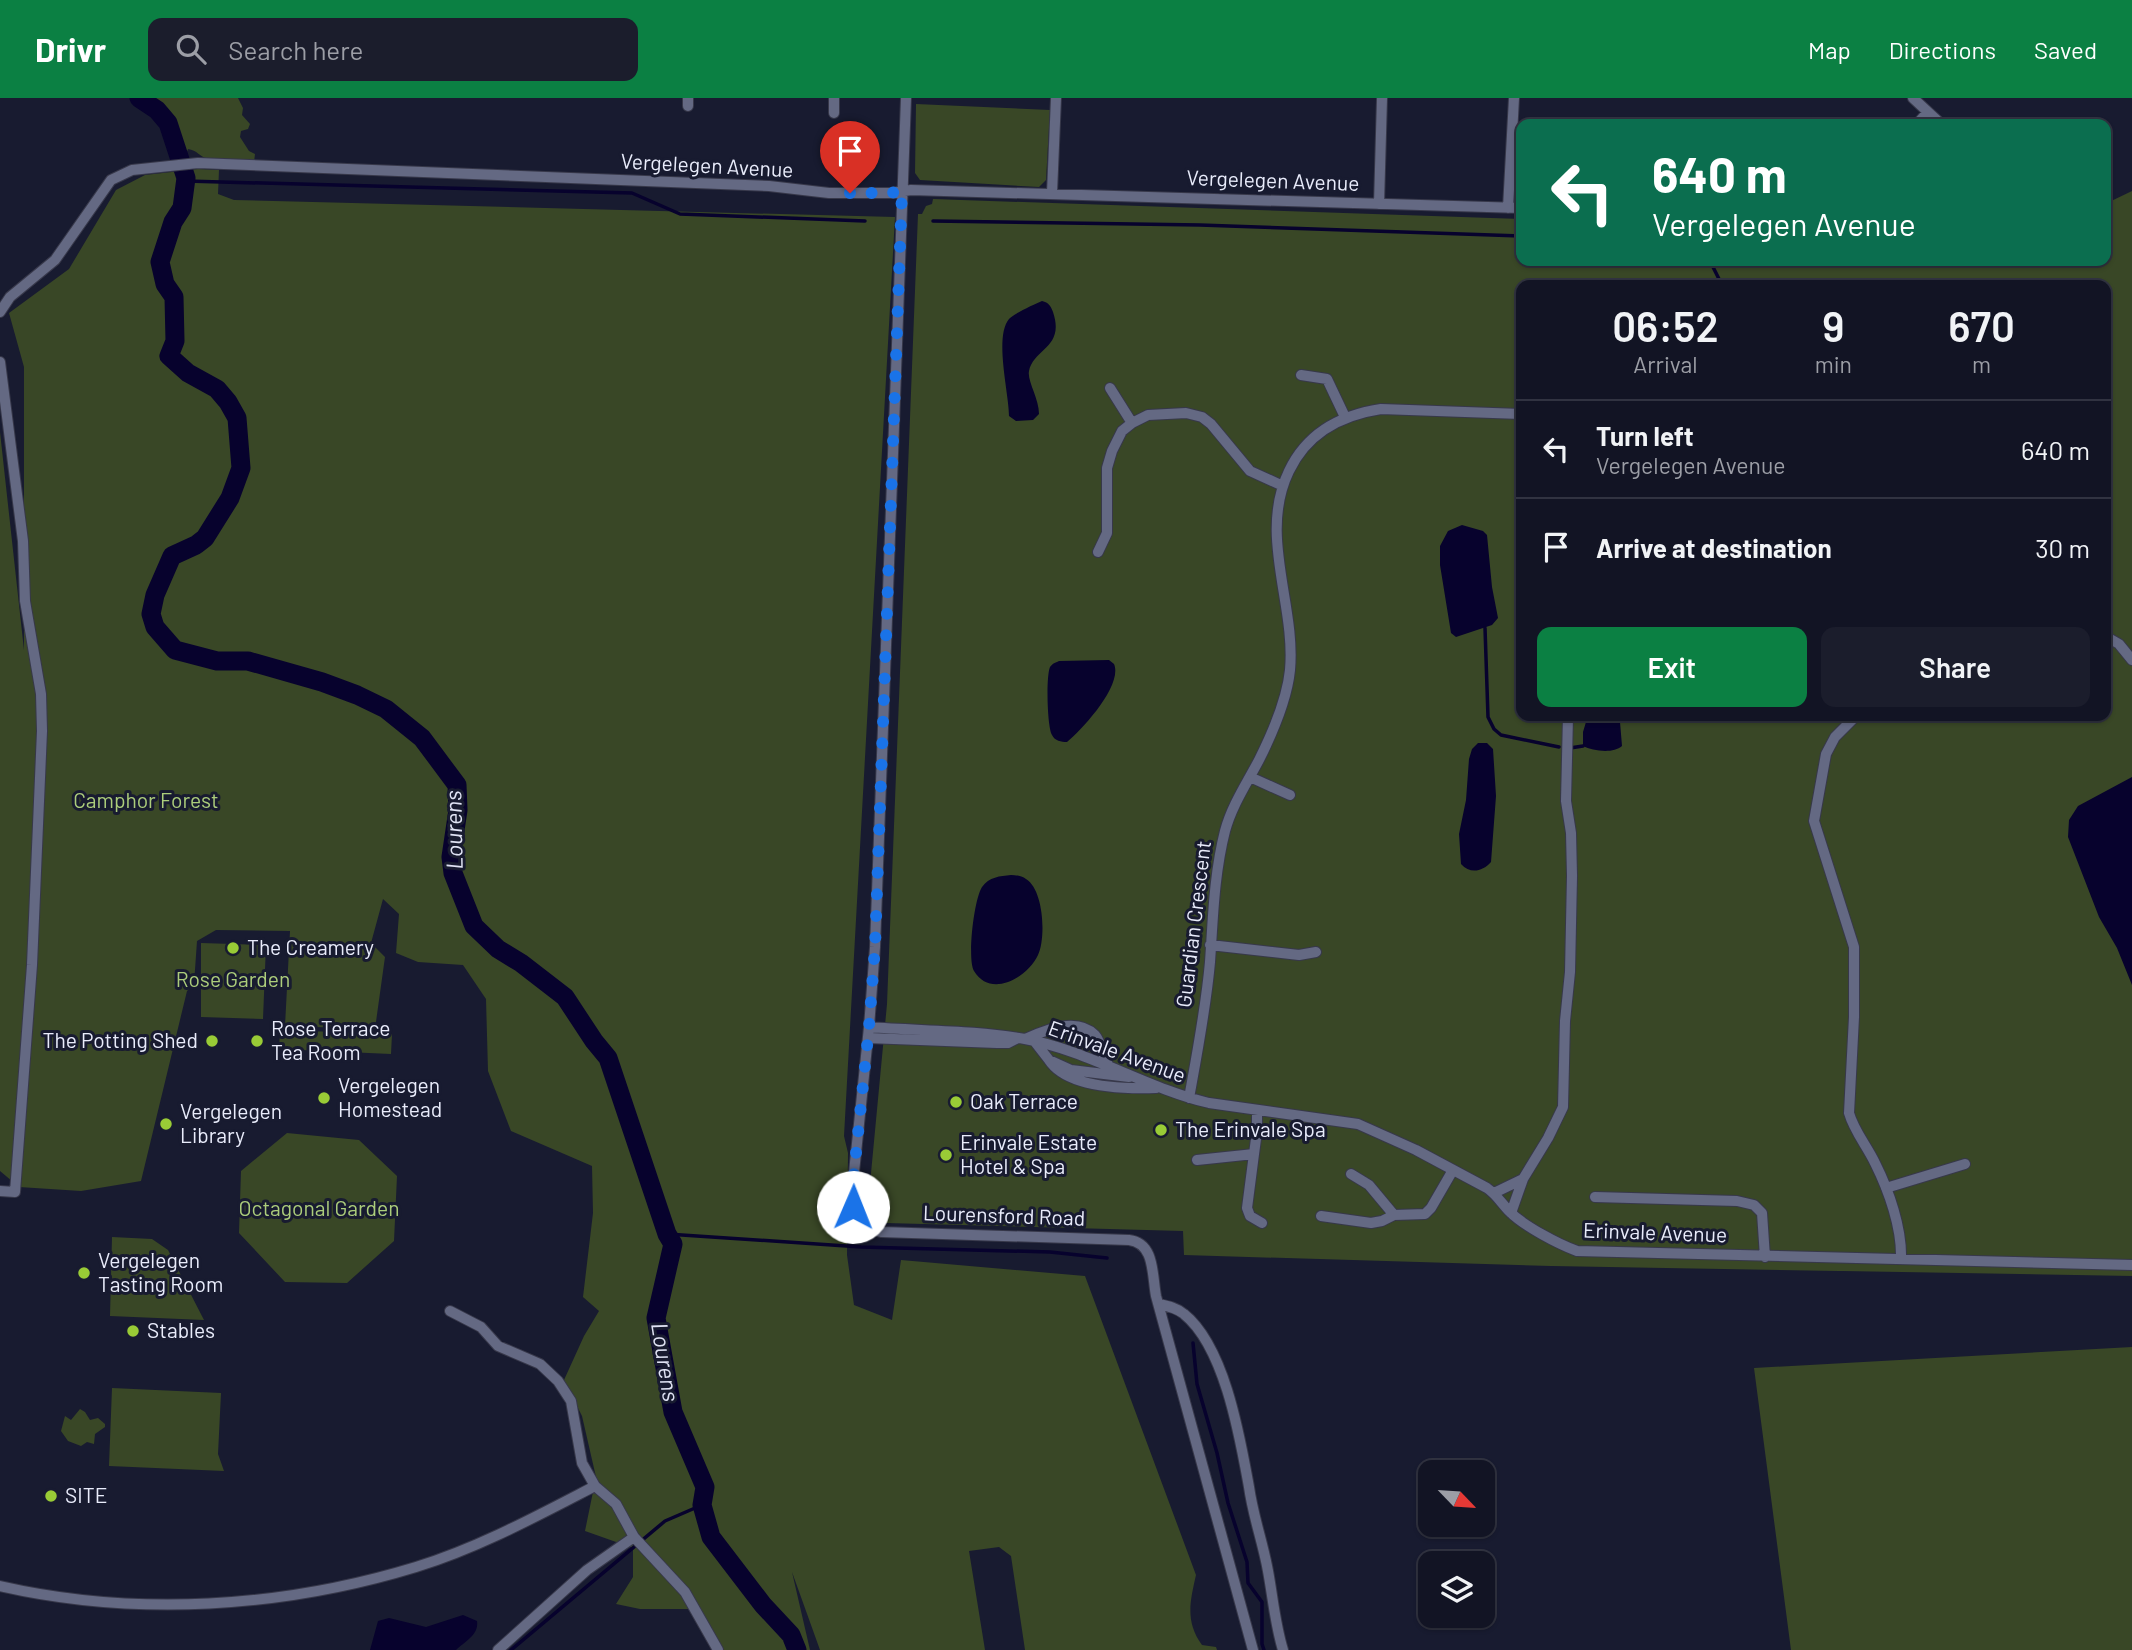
<!DOCTYPE html>
<style>
body{margin:0;font-family:Barlow,sans-serif;background:#1b1d2c;color:#f1f3f6;height:100vh;display:flex;flex-direction:column;font-size:26px;white-space:nowrap}
*{box-sizing:border-box;margin:0}
p{font-size:23px;color:#9c9ea6}
.icon{flex:none;width:38px;height:38px;fill:none;stroke:currentColor;stroke-width:2;stroke-linecap:round;stroke-linejoin:round}
.map{position:relative;flex:1;overflow:hidden}
.drawer{position:absolute;left:1516px;top:182px;width:595px;height:441px;display:flex;flex-direction:column;background:#121424;border-radius:14px;box-shadow:0 2px 5px #0004,0 0 0 2px #313341}
.drawer>*{flex:none}
.top-card{position:absolute;left:1516px;top:21px;width:595px;height:147px;border-radius:14px;box-shadow:0 2px 5px #0004,0 0 0 2px #313341;background:#0b6e4f;color:#fff;overflow:hidden}
.needle{width:46px;rotate:115deg}
.fabs{position:absolute;left:1418px;top:1362px;display:grid;gap:14px}
.fabs a{display:grid;place-items:center;width:77px;height:77px;border-radius:14px;background:#121424;box-shadow:0 2px 5px #0004,0 0 0 2px #313341;font-size:35px}
.pin{position:absolute;display:grid;place-items:center;width:60px;height:60px;color:#fff;margin:-72px -30px;border-radius:50% 50% 50% 0;rotate:-45deg;box-shadow:0 0 7px #0007}
.pin .icon{rotate:45deg}
.me{position:absolute;width:77px;margin:-38px;rotate:1deg;stroke-linejoin:round;filter:drop-shadow(0 0 5px #0008)}
.turn{display:flex;align-items:center;gap:24px;height:147px;padding:0 21px;font-size:32px}
.turn .icon{width:91px;height:91px;stroke-width:2.5}
.turn b{display:block;font-size:49px;line-height:60px}
.eta{display:flex;justify-content:space-evenly;align-items:center;height:119px;text-align:center}
.eta b{font-size:42px;font-weight:600;line-height:49px}
.action{display:flex;gap:14px;margin-top:auto;padding:14px 21px}
.action a{flex:1;height:80px;border-radius:14px;background:#0b8043;color:#fff;font-size:28px;font-weight:600;line-height:80px;text-align:center}
.action a+a{background:#1b1d2c;color:#f1f3f6}
ul{padding:0;list-style:none}
li{display:flex;align-items:center;gap:21px;height:98px;padding:0 21px;border-top:2px solid #313341}
li div{flex:1}
li b{display:block;font-size:26px}
li em{font-style:normal}
header{display:flex;align-items:center;gap:42px;box-sizing:border-box;height:98px;padding:0 35px;background:#0b8043;color:#fff}
header strong{font-size:33px}
nav{display:flex;gap:38px;margin-inline-start:auto;font-size:24px}
.search{width:490px;height:63px;background:#1b1d2c;display:flex;align-items:center;gap:18px;box-sizing:border-box;padding:0 24px;border-radius:14px;color:#9c9ea6;font-size:26px}
.map>svg:first-child{display:block}
</style>
<header>
<strong>Drivr</strong>
<div class="search"><svg class="icon" aria-label="search" viewBox="0 0 24 24"><circle cx="10" cy="10" r="6"/><path d="M15 15l6 6"/></svg>Search here</div>
<nav><a>Map</a><a>Directions</a><a>Saved</a></nav>
</header>
<div class="map">
<svg width="2132" height="1552" viewBox="0 0 2132 1552">
<rect width="100%" height="100%" fill="#181b30"/>
<path fill="#394726" fill-rule="evenodd" d="M147,0H238L243,10L242,17L250,26L248,31L241,33L240,39L249,53L255,56L254,64C250,64 210,62 208,61C200,59 197,52 188,51L185,59L179,56C173,28 170,18 147,0Z
M916,6L1050,12L1046,82L1039,89L920,82L915,75Z
M198,71L219,72L218,96L234,102L895,119L844,1038L848,1055L847,1157L854,1207L892,1222L901,1162L1085,1178L1196,1477C1190,1504 1185,1523 1202,1547L1216,1549L1217,1552H1025L1011,1458L999,1449L969,1453L985,1552H820L792,1474L810,1552H724L697,1511H640L616,1506L633,1479V1450L585,1433L596,1379L582,1318L564,1282L584,1238L599,1213L583,1199L593,1115L592,1068L511,1033L488,973L486,901L463,867L418,864L396,855L399,816L383,801L371,845L385,859L375,931L285,928L290,833L216,832L197,843L194,886L187,893L141,1083L81,1093L19,1089L0,1073V334L24,552V269L9,215L69,171L116,92L145,77Z
M2132,93V1178L1551,1168L1184,1157L1183,1133L886,1125L868,1107L887,906L918,116H922L926,108L932,106L933,101L1521,121V163H2105V106ZM1521,187H2105V618H1521Z
M201,845L266,847L263,921L201,919Z
M280,932L392,936L391,956L279,951Z
M287,1035L359,1042L397,1078L394,1143L347,1185L285,1184L239,1135L241,1073Z
M112,1139L152,1141L168,1152L204,1222L110,1218Z
M2132,1249V1552H1791L1754,1270Z
M112,1290L221,1295L218,1356L224,1373L109,1368Z
M80,1311L85,1314L90,1322L98,1320L105,1326V1329L95,1336L94,1346L87,1344L81,1348L68,1343L61,1333L65,1318L71,1322Z"/>
<path fill="#07022d" d="M1042,203C1049,205 1050,207 1053,214C1065,250 1034,250 1029,273C1027,283 1039,300 1039,316L1033,322L1016,323L1009,318C1009,295 994,239 1009,221C1013,216 1035,206 1042,203Z
M1462,427L1483,433L1487,437L1492,489L1498,520L1492,527L1456,539L1451,535L1440,467V448L1448,433Z
M1109,562L1114,566C1123,587 1083,631 1067,644C1061,644 1055,643 1052,637C1047,628 1046,578 1050,569C1053,565 1055,565 1059,563Z
M1606,621L1620,624L1622,648C1613,656 1593,653 1583,648V634L1586,624Z
M1478,645H1487L1493,651L1496,698L1491,764C1482,774 1470,776 1461,766L1459,736L1466,702L1469,661L1472,651Z
M2132,679V887L2117,850L2099,819L2068,739L2069,722L2078,708Z
M1011,777C1016,777 1022,778 1026,781C1044,792 1046,840 1038,857C1028,879 991,901 974,873C967,861 974,801 982,789C989,779 1000,778 1011,777Z
M463,1517L477,1523C479,1537 465,1543 456,1552H370L378,1523L389,1520L426,1529Z"/>
<g fill="none" stroke-linecap="round" stroke-linejoin="round">
<path stroke="#07022d" stroke-width="3.5" d="M186,83L632,95L680,116L865,123
M933,123L1200,127L1521,138
M1710,163L1722,187
M1485,530L1488,619L1494,631L1501,637L1559,649
M1570,650L1583,648
M667,1136L861,1149L1050,1154L1107,1160
M1193,1245L1197,1286L1217,1355L1228,1405L1247,1464L1248,1485L1262,1504V1546L1264,1552
M511,1552L665,1423L702,1407"/>
<path stroke="#07022d" stroke-width="19" d="M139,0L157,12L168,25L186,80L182,110L173,124L160,164L165,186L174,199L175,243L169,258L188,275L217,291L228,304L237,320L241,370L230,400L205,440L196,447L172,458L155,497L151,516L155,529L175,552L217,563H248L322,584L357,597L386,611L422,640L457,687L458,712L451,759L453,775L474,828L498,851L521,865L565,899L594,943L608,960L667,1136L673,1146L656,1220L673,1314L705,1389L702,1407L711,1439L763,1507L791,1537L797,1552"/>
<g stroke="#37384a" stroke-width="12">
<path id="minor" d="M906,0L875,849L869,929L853,1084L854,1117L862,1129L881,1134L1129,1142C1155,1145 1152,1177 1156,1198L1253,1552
M1913,0L1941,26
M688,8V0
M834,15V0
M1917,26L1928,14
M1052,95L1056,0
M1379,106L1382,0
M1508,110L1514,0
M0,214L10,199L55,162L111,82L132,72L198,65L769,88L829,95H891L911,92L1521,110
M0,264L23,443L25,503L41,596L42,633L32,867L15,1094L0,1093
M1301,277L1327,281L1345,319
M1110,290L1132,325
M1098,454L1107,435V370L1112,353L1122,333L1132,325L1148,317L1186,315L1202,319L1211,326L1250,373L1283,388
M2105,487V489
M2105,538L2119,546L2132,562
M1856,618L1835,639L1826,656L1814,723L1854,849V919L1849,1015C1854,1033 1867,1048 1875,1065C1889,1093 1902,1130 1901,1161
M1250,679L1290,697
M1210,847L1299,857L1316,854
M869,929C921,933 974,932 1025,941C1087,952 1148,991 1209,1005L1358,1026L1416,1052L1487,1090C1497,1097 1502,1106 1510,1114C1524,1128 1558,1146 1577,1153L2132,1167
M868,940L997,945H1008L1016,941
M1025,941C1044,933 1076,918 1095,937C1102,945 1102,959 1109,968
M1035,944L1049,962L1071,972L1129,979
M1049,962C1067,990 1125,991 1156,990
M1189,1000C1197,956 1206,910 1210,864C1213,821 1214,776 1225,733C1232,707 1247,685 1259,662C1273,634 1287,602 1290,572C1296,506 1258,437 1289,373C1307,335 1341,317 1381,311L1521,316
M1257,1012V1033L1247,1110L1250,1118L1262,1125
M1197,1062L1254,1056
M1351,1076L1369,1087L1394,1117
M1886,1090L1965,1066
M1494,1095L1523,1081
M1595,1099L1737,1103L1754,1107L1762,1115L1765,1159
M1511,1115L1523,1081L1548,1040L1563,1009L1565,923L1570,874L1572,778L1571,735L1566,703L1568,618
M1321,1118L1371,1125L1382,1123L1394,1117L1425,1116L1431,1110L1453,1072
M1159,1206C1168,1208 1177,1210 1184,1216C1225,1249 1240,1340 1249,1389C1253,1418 1263,1445 1268,1473C1273,1500 1275,1526 1283,1552
M450,1213L481,1229L498,1248L540,1266L558,1283L571,1303L582,1365L595,1388L616,1406L634,1439L685,1494L718,1552
M0,1488C136,1519 282,1510 416,1469C478,1450 537,1418 595,1388
M498,1552L587,1472L634,1439"/>
</g>
<use href="#minor" stroke="#646983" stroke-width="10"/>
</g>
<g fill="none" stroke-linecap="round" stroke-linejoin="round">
<path stroke="#1a73e8" stroke-width="12" stroke-dasharray="0 21.6" d="M850,95H891L902,93L875,849L869,929L853,1084V1109"/>
</g>
<g fill="#99cb36" stroke="#181b30" stroke-width="2.5">
<circle cx="233" cy="850" r="7"/>
<circle cx="212" cy="943" r="7"/>
<circle cx="257" cy="943" r="7"/>
<circle cx="324" cy="1000" r="7"/>
<circle cx="956" cy="1004" r="7"/>
<circle cx="166" cy="1026" r="7"/>
<circle cx="1161" cy="1032" r="7"/>
<circle cx="946" cy="1057" r="7"/>
<circle cx="84" cy="1175" r="7"/>
<circle cx="133" cy="1233" r="7"/>
<circle cx="51" cy="1398" r="7"/>
</g>
<g text-anchor="middle" stroke-width="6" stroke-linejoin="round" paint-order="stroke">
<g font-size="21" fill="#e9ecfb" stroke="#181b30">
<text transform="translate(707 68) rotate(3)" y="7">Vergelegen Avenue</text>
<text transform="translate(1273 83) rotate(2)" y="7">Vergelegen Avenue</text>
<text transform="translate(1194 826) rotate(-83)" y="7">Guardian Crescent</text>
<text transform="translate(1117 954) rotate(20)" y="7">Erinvale Avenue</text>
<text transform="translate(1004 1118) rotate(2)" y="7">Lourensford Road</text>
<text transform="translate(1655 1135) rotate(2)" y="7">Erinvale Avenue</text>
</g>
<g font-size="21" fill="#accd7b" stroke="#181b30">
<text x="146" y="710">Camphor Forest</text>
<text x="233" y="889">Rose Garden</text>
<text x="319" y="1118">Octagonal Garden</text>
</g>
<g font-size="21" fill="#e9ecfb" stroke="#181b30" text-anchor="start">
<text x="247" y="857">The Creamery</text>
<text x="271" y="938">Rose Terrace<tspan x="271" dy="24">Tea Room</tspan></text>
<text x="198" y="950" text-anchor="end">The Potting Shed</text>
<text x="338" y="995">Vergelegen<tspan x="338" dy="24">Homestead</tspan></text>
<text x="970" y="1011">Oak Terrace</text>
<text x="180" y="1021">Vergelegen<tspan x="180" dy="24">Library</tspan></text>
<text x="1175" y="1039">The Erinvale Spa</text>
<text x="960" y="1052">Erinvale Estate<tspan x="960" dy="24">Hotel &amp; Spa</tspan></text>
<text x="98" y="1170">Vergelegen<tspan x="98" dy="24">Tasting Room</tspan></text>
<text x="147" y="1240">Stables</text>
<text x="65" y="1405">SITE</text>
</g>
<g font-size="23" font-style="italic" fill="#e0e3f4" stroke="#181b30">
<text transform="translate(454 732) rotate(-91)" y="8">Lourens</text>
<text transform="translate(665 1264) rotate(81)" y="8">Lourens</text>
</g>
</g>
</svg>
<div class="fabs">
<a><svg class="needle" viewBox="-14 -14 28 28"><path d="M0-13l5 13h-10z" fill="#e53935"/><path d="M0 13l5-13h-10z" fill="#9c9ea6"/></svg></a>
<a><svg class="icon" aria-label="layers" viewBox="0 0 24 24"><path d="M12 4l9 5-9 5-9-5zM3 14l9 5 9-5"/></svg></a>
</div>
<div class="pin" style="left:850px;top:95px;background:#d93025"><svg class="icon" aria-label="arrive" viewBox="0 0 24 24"><path d="M6 21V4h12l-3 4 3 4H6"/></svg></div>
<svg class="me" style="left:853px;top:1109px" viewBox="-20 -20 40 40"><circle r="19" fill="#fff"/><path d="M0-13L10 11 0 6-10 11z" fill="#1a73e8"/></svg>
<div class="top-card">
<div class="turn"><svg class="icon" aria-label="left" viewBox="0 0 24 24"><path d="M17 20v-9H6M10 6l-5 5 5 5"/></svg><div><b>640 m</b>Vergelegen Avenue</div></div>
</div>
<section class="drawer">
<div class="eta">
<div><b>06:52</b><p>Arrival</p></div>
<div><b>9</b><p>min</p></div>
<div><b>670</b><p>m</p></div>
</div>
<ul>
<li><svg class="icon" aria-label="left" viewBox="0 0 24 24"><path d="M17 20v-9H6M10 6l-5 5 5 5"/></svg><div><b>Turn left</b><p>Vergelegen Avenue</p></div><em>640 m</em></li>
<li><svg class="icon" aria-label="arrive" viewBox="0 0 24 24"><path d="M6 21V4h12l-3 4 3 4H6"/></svg><div><b>Arrive at destination</b></div><em>30 m</em></li>
</ul>
<div class="action"><a>Exit</a><a>Share</a></div>
</section>
</div>
